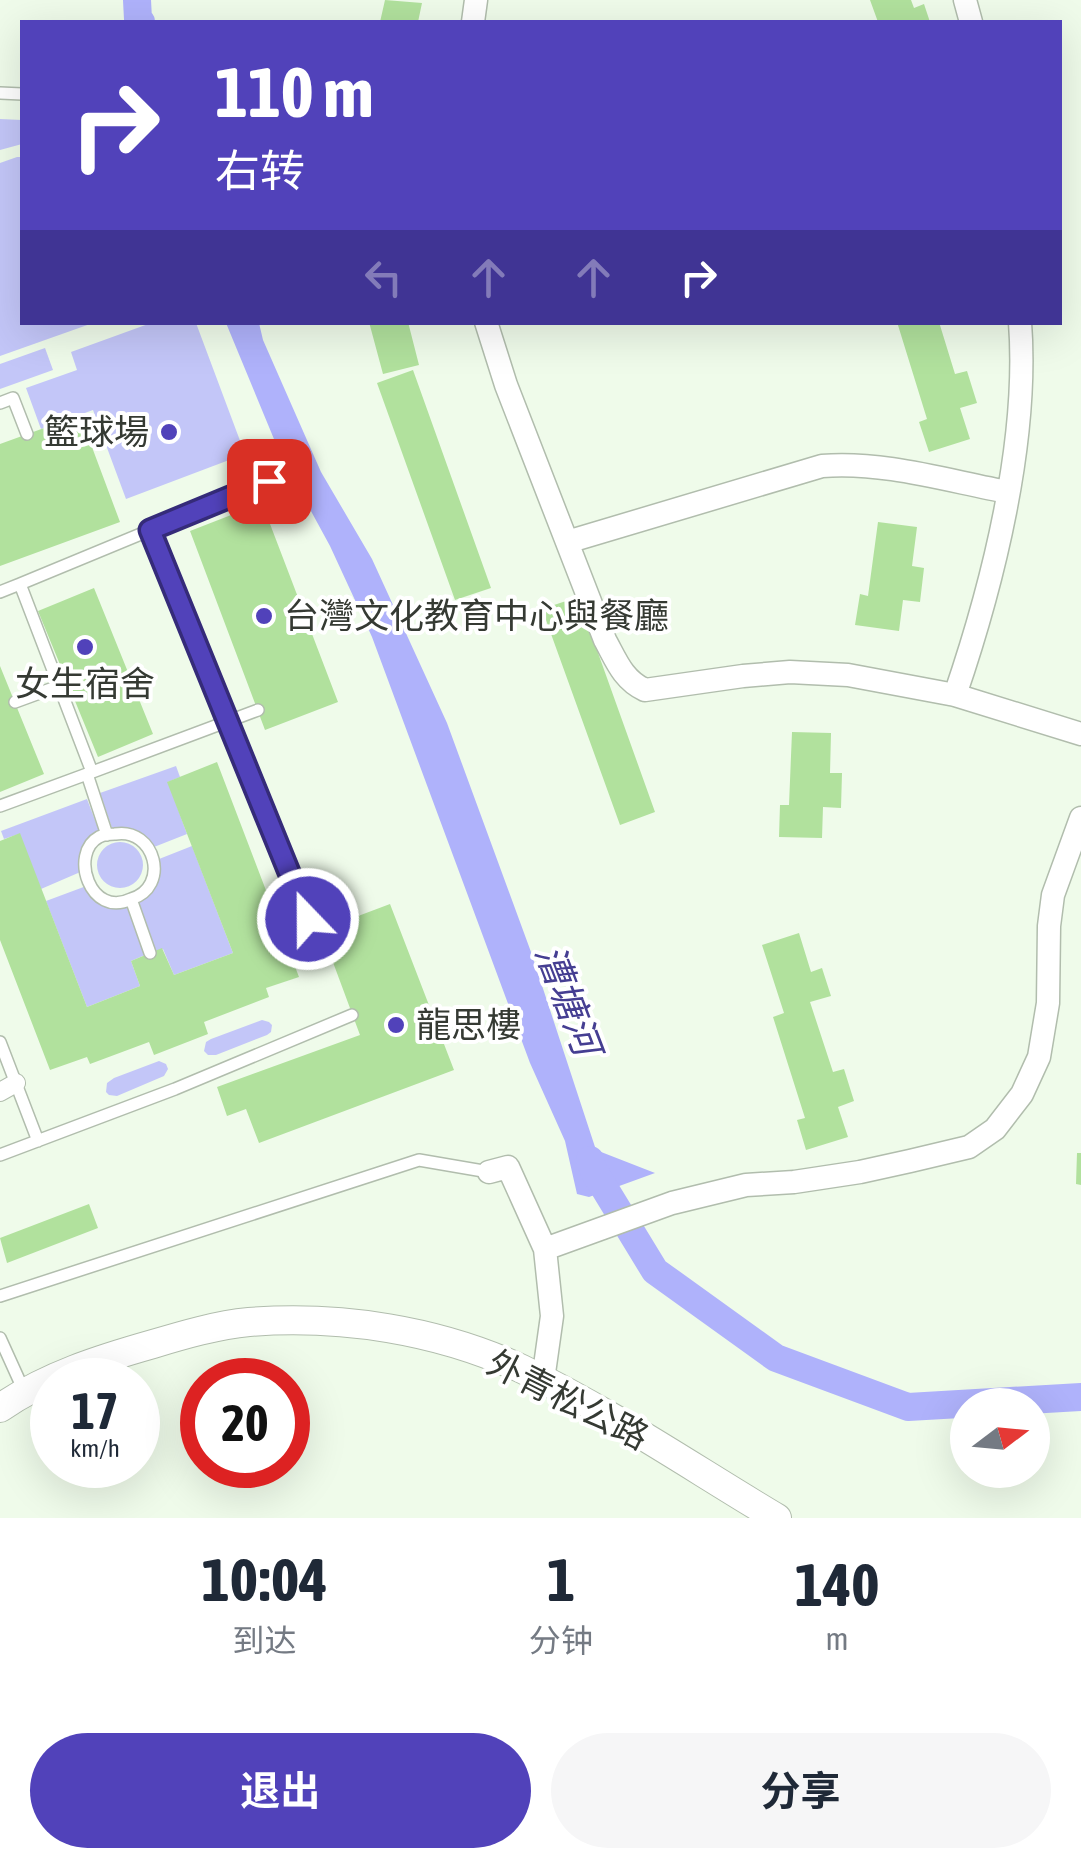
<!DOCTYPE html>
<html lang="zh">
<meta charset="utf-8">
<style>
body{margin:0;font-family:"Asap Condensed","Noto Sans SC",sans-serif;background:#f6f6f7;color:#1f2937;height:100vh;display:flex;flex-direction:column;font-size:38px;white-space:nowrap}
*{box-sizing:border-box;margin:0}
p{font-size:32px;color:#747a83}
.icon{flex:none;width:55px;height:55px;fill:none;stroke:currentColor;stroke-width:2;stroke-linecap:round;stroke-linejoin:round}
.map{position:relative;height:1518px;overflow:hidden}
.side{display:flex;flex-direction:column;background:#fff;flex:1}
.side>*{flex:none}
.hud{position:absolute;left:20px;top:20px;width:1042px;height:305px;border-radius:0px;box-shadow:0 10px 40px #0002;background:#5142ba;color:#fff;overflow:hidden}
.needle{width:65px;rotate:74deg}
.controls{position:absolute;left:950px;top:1388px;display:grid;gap:20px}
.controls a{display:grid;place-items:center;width:100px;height:100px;border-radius:50%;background:#fff;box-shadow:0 10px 40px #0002;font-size:50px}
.speed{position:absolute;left:30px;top:1358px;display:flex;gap:20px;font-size:50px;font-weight:700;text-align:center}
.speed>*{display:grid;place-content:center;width:130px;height:130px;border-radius:50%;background:#fff;box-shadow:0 10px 40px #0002;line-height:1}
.speed small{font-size:25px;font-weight:400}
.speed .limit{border:15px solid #d22;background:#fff;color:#111}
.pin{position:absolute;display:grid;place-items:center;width:85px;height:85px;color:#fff;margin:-42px;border-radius:20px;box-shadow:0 5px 15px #0006}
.me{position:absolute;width:110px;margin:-55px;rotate:338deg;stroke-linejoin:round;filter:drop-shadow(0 0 8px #0008)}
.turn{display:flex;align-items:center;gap:35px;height:210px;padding:0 30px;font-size:45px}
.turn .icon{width:130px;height:130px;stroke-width:2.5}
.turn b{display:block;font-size:70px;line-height:85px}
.lanes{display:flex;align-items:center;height:95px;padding:0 30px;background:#0003;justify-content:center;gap:50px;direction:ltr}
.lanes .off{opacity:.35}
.eta{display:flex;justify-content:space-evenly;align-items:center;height:170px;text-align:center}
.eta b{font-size:60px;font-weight:700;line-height:70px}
.primary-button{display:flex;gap:20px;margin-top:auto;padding:20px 30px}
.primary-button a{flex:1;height:115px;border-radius:60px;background:#5142ba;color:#fff;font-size:40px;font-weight:700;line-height:115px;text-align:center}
.primary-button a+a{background:#f6f6f7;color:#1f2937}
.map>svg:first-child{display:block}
</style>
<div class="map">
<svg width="1081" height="1518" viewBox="0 0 1081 1518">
<rect width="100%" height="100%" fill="#effbea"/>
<path fill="#c3c6f8" d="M0,119L22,120V144L0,150Z
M17,157H22V322L93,323L0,356V163Z
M151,323H196L245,454L126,499L93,410L41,429L26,388L77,370L71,352Z
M45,348L53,370L0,389V364Z
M176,766L180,777L168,782L187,834L149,849L114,834L100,793Z
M87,799L101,836L91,844L85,870L41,889L19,834L4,839L1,831Z
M97 865a23 23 0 1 1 46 0a23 23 0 1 1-46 0Z
M192,846L233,953L174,975L163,949L156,951L137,898L141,895L154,861Z
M89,885L95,895L126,902L145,955L131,961L140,986L87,1007L46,901Z
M262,1020L269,1022L272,1025L271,1032L267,1035L216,1055H208L204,1051L206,1042L211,1039Z
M159,1061L166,1064L168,1069L164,1076L117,1096L109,1095L106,1092L107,1083L114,1078Z"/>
<path fill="#afb2fb" d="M226,323H259L263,340L321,472L372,559L447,723L531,952L596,1150L655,1173L589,1197L577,1194L565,1141L530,1063L372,637L330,546L281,456Z"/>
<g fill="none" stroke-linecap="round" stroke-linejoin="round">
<path stroke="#afb2fb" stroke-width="28" d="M137,0L138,19L141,22
M590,1160L594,1171L655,1271L776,1358L908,1407L1081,1397"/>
</g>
<path fill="#b1e19d" d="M385,0L422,3L418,22H380Z
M870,0H911L914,8L924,4L930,22H878Z
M369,322H408L419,365L383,374Z
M897,322H939L955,374L967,371L977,403L960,408L970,439L929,452L919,422L927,419Z
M413,370L491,588L455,600L377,383Z
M80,415L120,522L0,566V444Z
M262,503L338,702L265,730L190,531Z
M878,522L917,527L912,566L924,568L920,602L903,600L899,631L855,625L860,594L868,596Z
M94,588L153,734L98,757L38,611Z
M578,597L655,812L620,825L542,609Z
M0,666L44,774L0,792Z
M792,732L831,733L830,773H842L841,808L823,807L822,838L779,837L780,805H789Z
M217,762L299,977L266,988L269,997L204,1022L208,1034L154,1055L149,1042L90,1064L87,1057L50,1070L0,940V841L20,833L87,1007L140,986L131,961L162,948L174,975L233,953L167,782Z
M390,904L454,1070L259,1143L246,1109L227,1116L217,1087L360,1035L321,930Z
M799,933L811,972L822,968L831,996L810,1002L833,1072L844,1069L854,1101L838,1107L848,1137L806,1150L797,1120L805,1118L773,1017L784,1013L762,945Z
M1077,1153H1081V1185L1076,1184Z
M89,1204L98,1228L7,1263L0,1238Z"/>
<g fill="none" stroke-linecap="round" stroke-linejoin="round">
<g stroke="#b1bdad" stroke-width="14">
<path id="service" d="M0,93L22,94
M0,403L13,398L27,434
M150,530L308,919
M0,592L20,584
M15,702L67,683
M92,772L20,584L269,481
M0,806L87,774
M107,835L87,774L258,710
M131,899C90,919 69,853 99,837C103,835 110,834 115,834C155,827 171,887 131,899L150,953
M0,1042L38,1141
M0,1155L175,1089L352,1015
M0,1296L419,1160L489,1172
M0,1338L24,1391"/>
</g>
<g stroke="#b1bdad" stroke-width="20">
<path id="pedestrian" d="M0,1092L16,1083"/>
</g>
<g stroke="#b1bdad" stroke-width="25">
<path id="minor" d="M965,0L971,22
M473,22L476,0
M486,322L506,385L605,640C616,660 623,680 645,690L743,676L790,672L848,675L955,695L1081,734
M567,542L822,466C884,461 948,481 1008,492
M955,695C993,584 1029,441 1020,322
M489,1172L508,1167L545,1249L552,1316L543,1380
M545,1249L672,1203L746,1185L794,1182L860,1172L910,1161L969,1147L995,1129L1022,1094L1039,1057L1048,1003L1049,926L1053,895L1081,818"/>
</g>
<g stroke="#b1bdad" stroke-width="30">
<path id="tertiary" d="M0,1408C46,1376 100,1359 153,1344C183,1335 217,1325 249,1322C341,1315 438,1330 522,1369C611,1412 693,1468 777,1518"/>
</g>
<use href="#service" stroke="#fff" stroke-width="11"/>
<use href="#pedestrian" stroke="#fff" stroke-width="18"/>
<use href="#minor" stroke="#fff" stroke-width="22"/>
<use href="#tertiary" stroke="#fff" stroke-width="28"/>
</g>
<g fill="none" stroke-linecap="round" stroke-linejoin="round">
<g stroke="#352b79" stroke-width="25">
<path id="route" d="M269,481L150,530L308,919"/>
</g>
<use href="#route" stroke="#5142ba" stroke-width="18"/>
</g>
<g fill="#5142ba" stroke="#fff" stroke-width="4">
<circle cx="169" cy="432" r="10"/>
<circle cx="264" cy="616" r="10"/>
<circle cx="85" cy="647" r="10"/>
<circle cx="396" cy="1025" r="10"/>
</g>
<g text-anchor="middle" stroke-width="8" stroke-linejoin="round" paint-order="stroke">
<g font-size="35" fill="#353a33" stroke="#fff" text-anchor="start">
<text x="149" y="444" text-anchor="end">籃球場</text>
<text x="284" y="628">台灣文化教育中心與餐廳</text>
<text x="85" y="696" text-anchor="middle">女生宿舍</text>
<text x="416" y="1037">龍思樓</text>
</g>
<g font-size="35" fill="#353a33" stroke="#fff">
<text transform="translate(568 1400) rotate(27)" y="12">外青松公路</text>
</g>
<g font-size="38" font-style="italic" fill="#453e92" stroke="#fff">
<text transform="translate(568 1000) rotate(69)" y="13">漕塘河</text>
</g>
</g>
</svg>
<div class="controls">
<a><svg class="needle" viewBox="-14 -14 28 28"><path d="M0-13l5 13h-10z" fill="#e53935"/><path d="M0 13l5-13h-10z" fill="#747a83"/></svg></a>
</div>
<div class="speed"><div>17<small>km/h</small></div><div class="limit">20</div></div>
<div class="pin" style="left:269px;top:481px;background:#d93025"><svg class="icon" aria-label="arrive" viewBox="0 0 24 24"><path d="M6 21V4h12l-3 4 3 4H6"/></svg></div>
<svg class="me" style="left:308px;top:919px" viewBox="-20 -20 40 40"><circle r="17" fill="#5142ba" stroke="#fff" stroke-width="3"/><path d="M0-11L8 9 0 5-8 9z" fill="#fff"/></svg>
<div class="hud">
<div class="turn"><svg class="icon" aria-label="right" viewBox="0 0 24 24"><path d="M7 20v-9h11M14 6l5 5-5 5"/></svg><div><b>110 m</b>右转</div></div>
<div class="lanes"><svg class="icon off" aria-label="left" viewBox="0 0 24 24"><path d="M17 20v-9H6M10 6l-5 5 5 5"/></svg><svg class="icon off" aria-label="ahead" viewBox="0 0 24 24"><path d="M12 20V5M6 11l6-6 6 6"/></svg><svg class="icon off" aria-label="ahead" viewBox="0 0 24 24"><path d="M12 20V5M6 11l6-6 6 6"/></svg><svg class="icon" aria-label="right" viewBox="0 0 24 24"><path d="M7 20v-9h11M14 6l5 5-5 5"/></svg></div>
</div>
</div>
<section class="side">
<div class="eta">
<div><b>10:04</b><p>到达</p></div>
<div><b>1</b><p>分钟</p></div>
<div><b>140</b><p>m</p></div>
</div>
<div class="primary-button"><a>退出</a><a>分享</a></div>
</section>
